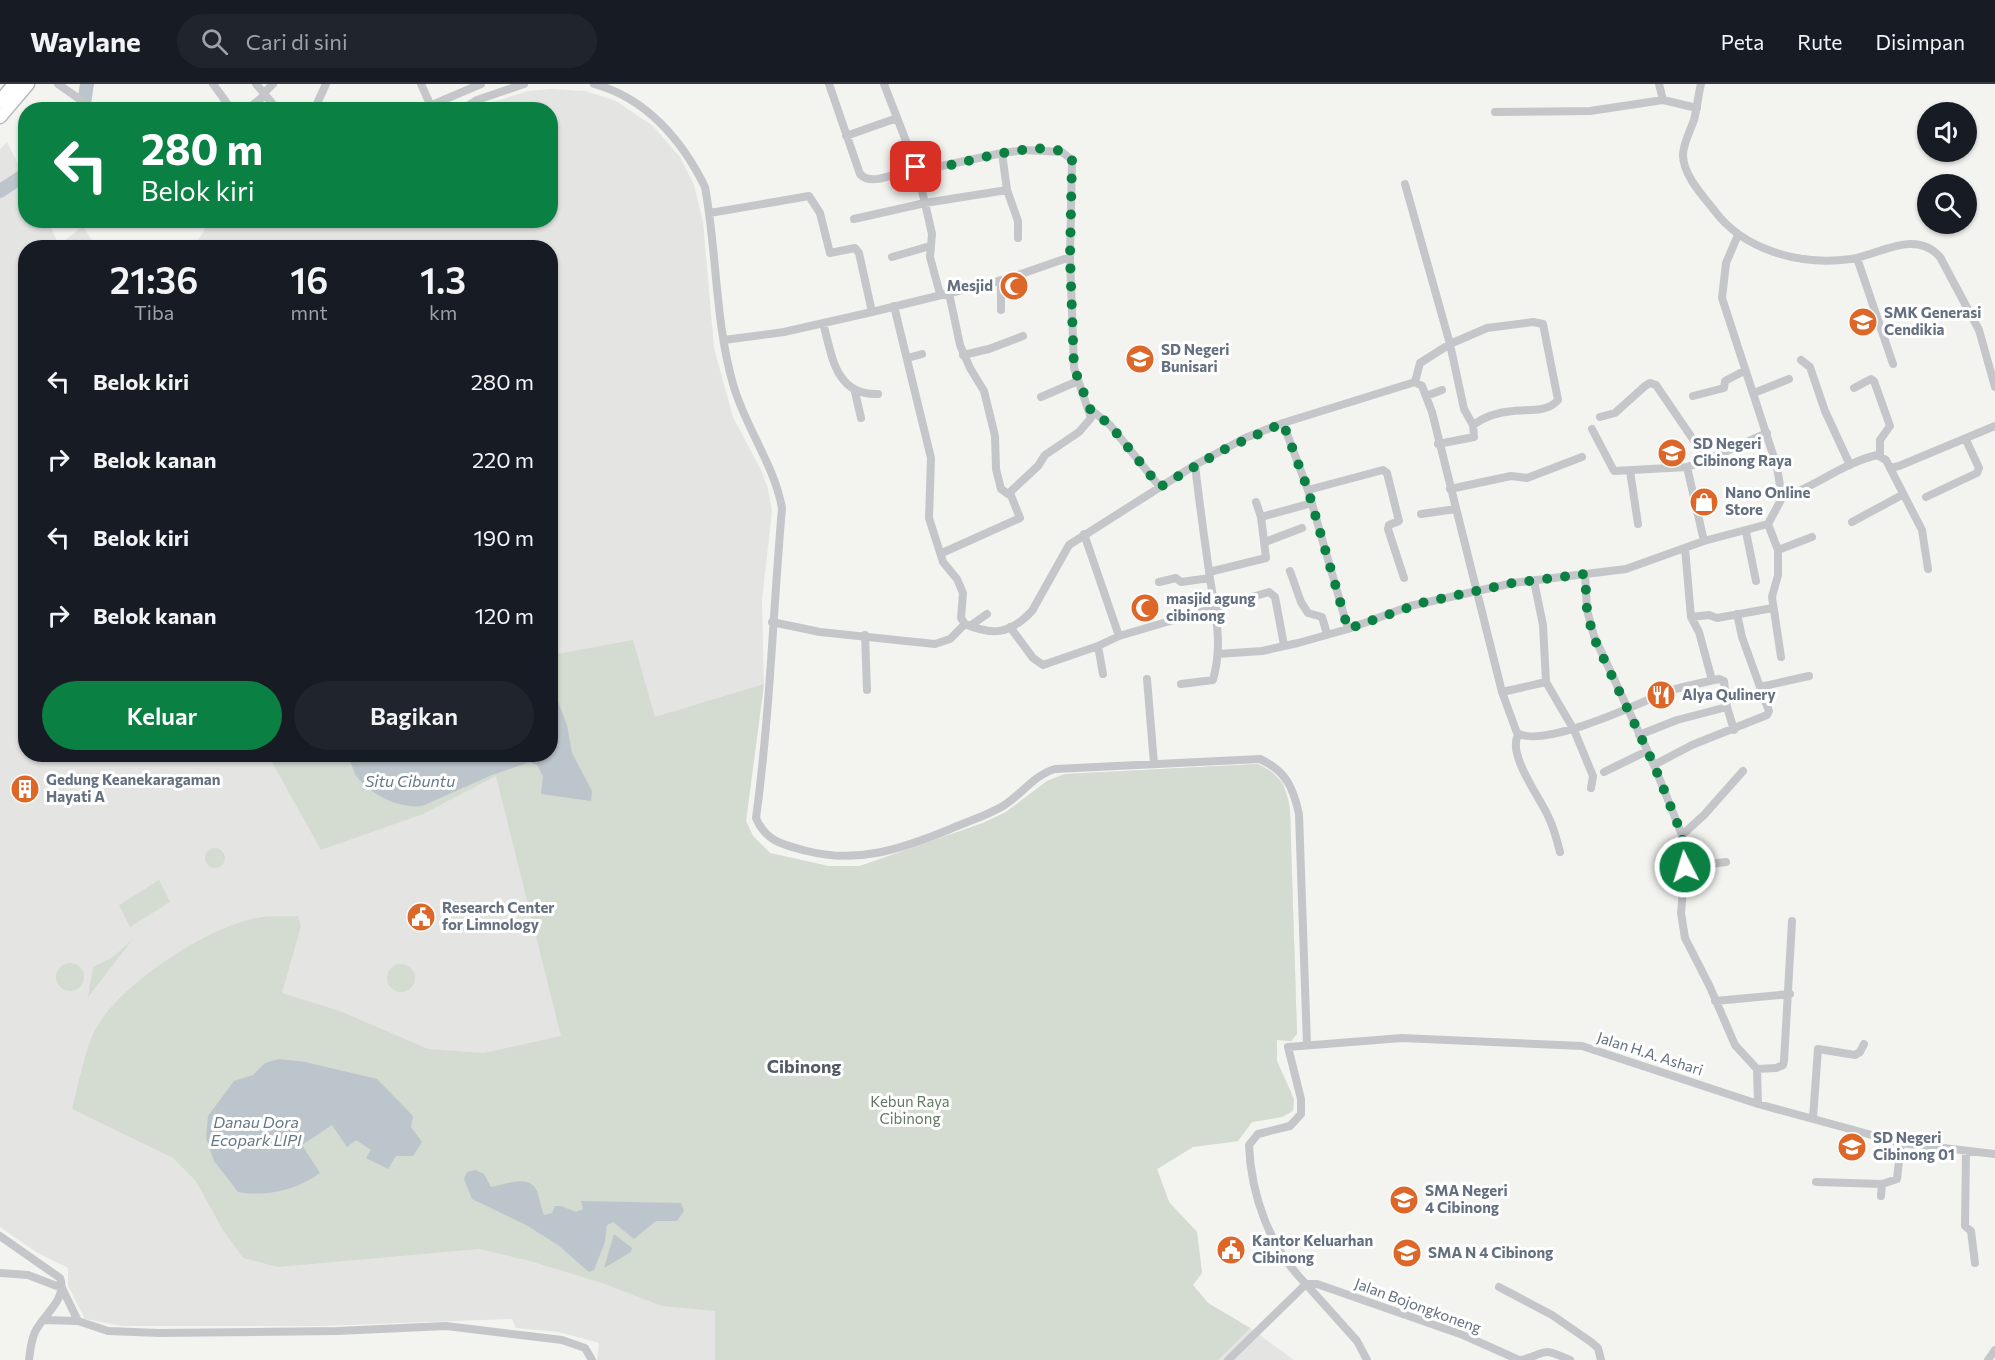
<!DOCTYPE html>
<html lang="id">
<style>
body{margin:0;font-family:Commissioner,sans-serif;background:#20242c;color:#f1f3f6;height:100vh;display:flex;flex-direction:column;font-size:22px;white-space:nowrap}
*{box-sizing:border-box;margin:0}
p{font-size:20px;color:#9ea1a6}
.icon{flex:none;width:33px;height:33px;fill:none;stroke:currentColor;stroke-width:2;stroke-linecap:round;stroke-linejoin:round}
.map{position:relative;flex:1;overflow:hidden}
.panel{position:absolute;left:18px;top:156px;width:540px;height:522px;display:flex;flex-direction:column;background:#171b24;border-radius:24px;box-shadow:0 2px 4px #0004}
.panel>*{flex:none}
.banner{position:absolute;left:18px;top:18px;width:540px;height:126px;border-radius:24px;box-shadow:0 2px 4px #0004;background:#0b8043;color:#fff;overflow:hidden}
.controls{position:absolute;left:1917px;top:18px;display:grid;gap:12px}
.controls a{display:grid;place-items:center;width:60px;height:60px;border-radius:50%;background:#171b24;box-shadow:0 2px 4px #0004;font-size:30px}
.pin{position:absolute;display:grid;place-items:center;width:51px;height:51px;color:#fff;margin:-26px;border-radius:12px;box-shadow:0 3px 9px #0006}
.me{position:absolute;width:66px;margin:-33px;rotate:355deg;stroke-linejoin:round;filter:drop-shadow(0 0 4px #0008)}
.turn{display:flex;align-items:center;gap:21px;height:126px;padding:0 24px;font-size:27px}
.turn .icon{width:78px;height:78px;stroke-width:2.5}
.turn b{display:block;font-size:42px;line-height:51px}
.eta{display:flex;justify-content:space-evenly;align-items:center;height:102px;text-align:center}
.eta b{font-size:36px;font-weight:600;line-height:42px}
.action{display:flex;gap:12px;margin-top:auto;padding:12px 24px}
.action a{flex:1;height:69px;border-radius:36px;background:#0b8043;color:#fff;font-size:24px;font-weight:600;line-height:69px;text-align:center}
.action a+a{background:#20242c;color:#f1f3f6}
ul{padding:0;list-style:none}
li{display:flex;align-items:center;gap:18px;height:78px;padding:0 24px}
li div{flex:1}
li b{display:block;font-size:22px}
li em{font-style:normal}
header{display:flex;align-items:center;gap:36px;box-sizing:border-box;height:84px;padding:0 30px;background:#171b24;border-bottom:2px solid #363941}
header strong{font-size:28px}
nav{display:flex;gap:33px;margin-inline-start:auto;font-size:21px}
.search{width:420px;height:54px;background:#20242c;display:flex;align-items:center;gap:15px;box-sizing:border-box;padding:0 21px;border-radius:33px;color:#9ea1a6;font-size:22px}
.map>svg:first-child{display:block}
</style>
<header>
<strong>Waylane</strong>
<div class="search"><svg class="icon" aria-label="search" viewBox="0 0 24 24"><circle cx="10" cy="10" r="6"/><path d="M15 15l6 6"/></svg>Cari di sini</div>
<nav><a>Peta</a><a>Rute</a><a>Disimpan</a></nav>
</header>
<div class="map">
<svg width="1995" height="1276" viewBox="0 0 1995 1276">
<rect width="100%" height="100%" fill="#f3f4f0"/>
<path fill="#e4e5e3" d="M551,5L585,7L616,17L653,42L680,73L694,101L703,137L714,264L733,333L762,388L768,405L772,428L762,516L764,600L746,737L753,752L770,769L829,782H860L983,739L1006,728L1047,697L1065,690L1258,680L1271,687L1283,698L1290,726L1297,950L1291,957L1277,956V977L1294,1015L1293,1027L1282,1033L1252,1038L1238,1057L1193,1063L1157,1085L1169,1118L1197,1148L1202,1189L1193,1201L1208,1219L1250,1244L1294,1276H597L599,1259L559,1248L516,1244L512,1235L321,1242H122L85,1235L68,1202V1184L36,1168L0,1143V65L7,58L25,93L26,136L48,137L59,161L83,142L96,163L26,164V670H550V164L192,163L203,149L207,137L550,136V26L471,25L528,7Z"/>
<path fill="#d4dbd1" d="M633,556L655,633L764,600L746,737L753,752L770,769L828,782H860L983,739L1006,728L1047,697L1065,690L1258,680C1279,690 1287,702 1290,726L1297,950L1291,957L1277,956V977L1294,1015L1293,1027L1282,1033L1252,1038L1238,1057L1193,1063L1157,1085L1169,1118L1197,1148L1202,1189L1193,1201L1208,1219L1250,1244L1218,1276H715V1227L662,1222L602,1199L530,1177L479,1165L278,1183L243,1174L221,1143L196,1097L173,1074L72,1025C78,1003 85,965 95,946C119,901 203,846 252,835C266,831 283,833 298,832L301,842L282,909L340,927L428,965L484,969L561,952L496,692L423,730L321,766L268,671L550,670L551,571Z
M205 774a10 10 0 1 1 20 0a10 10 0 1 1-20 0Z
M159,796L170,818L130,843L119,821Z
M133,855L88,913L93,883L113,873Z
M56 893a14 14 0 1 1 28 0a14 14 0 1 1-28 0Z
M387 894a14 14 0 1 1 28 0a14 14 0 1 1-28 0Z"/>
<path fill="#bcc5cb" d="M551,599L567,641L572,669L592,707L591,717L541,710L543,692L537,681L530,678L492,691L422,722C400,725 371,711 357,693C353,687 351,678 348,671L550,670Z
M279,975L305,978L377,995L413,1032L411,1043L422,1058L413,1072H396L388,1085L366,1074L371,1066L356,1056L347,1063L332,1041L302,1061L320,1089C297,1106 266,1113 238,1108L214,1077L206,1054L208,1032L234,997L253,991L265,979Z
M475,1086L484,1090L491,1103C504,1101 529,1089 537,1107C540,1115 541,1124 544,1131L552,1129L555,1122H561L576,1128L583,1125L581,1117L681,1119L684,1127L677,1137H656L634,1155L613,1138L607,1141L605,1158L594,1186L589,1188L558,1161L526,1141L472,1115L464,1095L467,1088Z
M614,1150L632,1164L631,1168L604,1184Z"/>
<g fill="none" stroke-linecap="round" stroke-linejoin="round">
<path stroke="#bcc5cb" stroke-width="14" d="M83,26L87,0
M0,107L26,90"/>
<g stroke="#b4b6ba" stroke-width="15">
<path id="highway" d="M0,17L14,0
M0,33L28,0"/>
</g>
<path stroke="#c4c6ca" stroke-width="8" d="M58,0L95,26
M213,0L232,26
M256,0L278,26
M421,0L430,20
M594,0C646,14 682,56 705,103C717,168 715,237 733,300C745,343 774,380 782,424C773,527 770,631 756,734C766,758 784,761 807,767C858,780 901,765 948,746C966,738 986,732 1003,722C1021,711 1034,691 1055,685L1260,675C1286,687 1293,703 1299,730L1307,961
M829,0L860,90C874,106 907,80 932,84L1002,69L1025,66L1062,68L1072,76L1070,173L1074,284L1091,334L1079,348L1045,371L1038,382L1008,410L1001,405L996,385L995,352L984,307L970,284L960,261L949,209
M884,0L916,83L925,119L932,150L930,173L940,210
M1659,0L1663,16
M1701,0C1698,12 1697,24 1694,36C1690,47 1683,60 1683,71C1683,91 1703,112 1714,126C1744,167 1802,182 1851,175C1881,170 1915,145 1940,173L1979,246L1995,303
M263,10L273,0
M246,26L264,12
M314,26L326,0
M420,26L481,0
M461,26L477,16L524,0
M1495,28L1590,27L1663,16L1697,24
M846,52L897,34
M1002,69L1007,106L1018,137V154
M1405,100L1450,260L1464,325L1473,341
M710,129L809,112L820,129L830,169L855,164L859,169L872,228
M854,135L925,119L1007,106
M892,173L930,162
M1857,174L1893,280
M894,222L931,374L929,434L943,478L957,495L963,509L961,534L965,540
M1001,226V196
M823,239C832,271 835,312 878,310
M724,256L784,248L872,228L1007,195L1070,173
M963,271L989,265L1023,252
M908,274L922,270
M1801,276L1810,283L1825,327L1850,381
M1415,298L1420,279L1450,260L1487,244L1533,238L1543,240L1558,316C1547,329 1528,325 1513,327C1499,328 1484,333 1473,341L1474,353L1438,360
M1854,304L1871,295L1874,297L1890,342L1880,356V372
M855,308L861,334
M1754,309L1789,295
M1426,312L1442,306
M1693,312L1724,304L1725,297L1744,287
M1041,313L1078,297
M1090,325L1110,341L1160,403
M1600,333L1615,329L1645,302L1650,299L1656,301L1701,367L1702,378L1687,383L1704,457
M1283,339L1308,406L1348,545
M1592,345L1614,387L1687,383
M1702,378L1767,349
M1890,384L1922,446L1928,485
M1630,387L1638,440
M1450,405L1511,392L1527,394L1582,373
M1308,406L1383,386L1387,389L1399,437L1389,441L1388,445L1404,494
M1926,413L1977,389L1979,384L1966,356
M1782,414C1815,403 1843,379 1877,371L1886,376L1890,384L1899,382L1995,342
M1421,430L1456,425
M1261,433L1312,419
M1852,438L1902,411
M1768,440L1778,466V491L1772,513L1781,573
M1746,448L1756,497
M1084,450L1119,552
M1265,458L1302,444
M1685,464L1691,533L1699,548L1712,596
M1778,466L1812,453
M942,469L1020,434L1010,409
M1290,487L1301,518L1308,529L1322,533L1327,550
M1209,488L1266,474L1261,433L1256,418
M1585,490L1587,526L1594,552L1654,681L1682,751L1685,783L1681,829L1685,854L1710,903L1735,961L1757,985L1758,1020
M1534,497L1543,541L1546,598L1574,646L1593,692L1591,704
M1159,498L1176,494L1181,498L1210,494
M1737,530L1742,553L1760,603
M1691,533L1709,531L1717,534L1773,524
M772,538L820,548L935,560L950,555L965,540C993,552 1010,550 1032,527L1069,461L1195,381L1245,354L1283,339L1415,298L1422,302L1432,328L1502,608L1517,649C1545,665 1639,619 1669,607C1680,603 1706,598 1719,595L1724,597L1727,623L1734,646
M970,542L987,530
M1010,543L1033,574L1043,581L1098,562
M865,551L867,606
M1218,570L1262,567L1298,559L1348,545L1410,522L1513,499L1626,485L1704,457L1768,440L1782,414L1777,383L1722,214L1726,179L1738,151
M1103,590L1098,562L1119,552L1269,508L1275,513L1284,561
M1147,595L1154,680
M1181,600L1213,596C1224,557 1214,526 1209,487C1204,452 1199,416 1195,381
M1502,608L1546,598
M1518,651C1507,670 1540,714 1548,732C1554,744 1557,756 1560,768
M1639,651L1677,636L1727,623
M1654,681L1692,661L1767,631L1769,627L1760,603L1809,592
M1604,688L1645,668
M1682,751L1704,731L1743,687
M1685,783L1726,778
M1715,917L1790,910
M1757,985L1776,984L1783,981L1784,977L1792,837
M1813,1034L1818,965L1855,971L1860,968L1864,960
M1966,1068L1965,1142L1971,1147L1975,1179
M1816,1098L1882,1100
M1881,1112L1882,1100L1897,1095L1901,1059
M0,1152L60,1194C68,1215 43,1231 35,1248C31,1257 30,1267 29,1276
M0,1189L28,1191L62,1204L78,1237L108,1247L159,1249L337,1247L446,1242L562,1256L585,1264L592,1276
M1499,1203L1552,1231L1591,1258L1598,1264L1601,1276
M43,1236L78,1237
M1228,1276L1306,1200L1357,1257L1367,1276
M1519,1276L1463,1251L1317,1200H1306C1270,1164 1251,1112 1249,1061L1258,1050L1290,1042L1301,1030V1015L1288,963L1402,954L1582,962L1758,1020L1901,1059L1995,1070
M1521,1276C1549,1269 1539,1262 1570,1276
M1988,1276L1995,1266"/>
<use href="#highway" stroke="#fff" stroke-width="12"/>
</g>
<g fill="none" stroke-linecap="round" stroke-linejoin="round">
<path stroke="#0b8043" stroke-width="10" stroke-dasharray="0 18" d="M916,83C922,82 927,85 934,84C960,82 1056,47 1072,76L1070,173L1074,284L1090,325L1110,341L1160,403L1223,366L1283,339L1308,406L1348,545L1421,519L1513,499L1585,490L1587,526L1593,552L1654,681L1682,751L1685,783"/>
</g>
<defs>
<g id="mosque-disc" transform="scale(1.5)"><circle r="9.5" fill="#dc6728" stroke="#fff"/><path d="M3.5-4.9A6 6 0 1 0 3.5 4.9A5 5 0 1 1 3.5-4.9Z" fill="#fff"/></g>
<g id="school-disc" transform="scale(1.5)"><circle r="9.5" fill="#dc6728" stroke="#fff"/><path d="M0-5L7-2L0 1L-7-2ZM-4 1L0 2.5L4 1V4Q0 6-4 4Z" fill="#fff"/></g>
<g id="shop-disc" transform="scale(1.5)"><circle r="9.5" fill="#dc6728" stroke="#fff"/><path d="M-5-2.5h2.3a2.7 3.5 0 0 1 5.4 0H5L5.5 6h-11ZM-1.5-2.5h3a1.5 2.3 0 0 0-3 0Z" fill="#fff"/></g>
<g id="restaurant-disc" transform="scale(1.5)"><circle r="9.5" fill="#dc6728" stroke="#fff"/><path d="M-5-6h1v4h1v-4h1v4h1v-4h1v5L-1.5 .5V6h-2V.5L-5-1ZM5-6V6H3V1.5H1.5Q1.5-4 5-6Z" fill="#fff"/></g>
<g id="building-disc" transform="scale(1.5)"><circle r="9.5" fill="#dc6728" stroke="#fff"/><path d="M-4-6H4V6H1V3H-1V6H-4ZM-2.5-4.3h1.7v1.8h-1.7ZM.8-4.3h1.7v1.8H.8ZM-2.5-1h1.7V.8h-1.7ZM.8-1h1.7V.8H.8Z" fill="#fff"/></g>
<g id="civic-disc" transform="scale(1.5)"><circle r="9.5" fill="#dc6728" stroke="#fff"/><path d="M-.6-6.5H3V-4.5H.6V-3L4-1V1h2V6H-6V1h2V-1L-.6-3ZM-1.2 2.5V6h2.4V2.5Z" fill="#fff"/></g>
<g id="university-disc" transform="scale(1.5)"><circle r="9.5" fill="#dc6728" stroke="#fff"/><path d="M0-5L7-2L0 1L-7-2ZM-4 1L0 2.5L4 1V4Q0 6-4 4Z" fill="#fff"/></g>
</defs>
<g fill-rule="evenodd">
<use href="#mosque-disc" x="1014" y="202"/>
<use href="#school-disc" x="1863" y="238"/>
<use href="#school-disc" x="1140" y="275"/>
<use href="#school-disc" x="1672" y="369"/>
<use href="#shop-disc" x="1704" y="418"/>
<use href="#mosque-disc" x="1145" y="524"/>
<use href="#restaurant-disc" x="1661" y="611"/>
<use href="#building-disc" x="25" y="705"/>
<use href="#civic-disc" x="421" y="833"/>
<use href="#school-disc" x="1852" y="1063"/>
<use href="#school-disc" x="1404" y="1116"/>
<use href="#civic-disc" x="1231" y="1166"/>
<use href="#university-disc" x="1407" y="1169"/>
</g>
<g text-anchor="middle" stroke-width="6" stroke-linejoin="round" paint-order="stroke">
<g font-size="15" font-weight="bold" fill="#647080" stroke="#fff" text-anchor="start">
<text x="993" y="207" text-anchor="end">Mesjid</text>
<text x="1884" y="234">SMK Generasi<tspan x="1884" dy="17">Cendikia</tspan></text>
<text x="1161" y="271">SD Negeri<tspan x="1161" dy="17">Bunisari</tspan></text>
<text x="1693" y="365">SD Negeri<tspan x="1693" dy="17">Cibinong Raya</tspan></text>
<text x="1725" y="414">Nano Online<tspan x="1725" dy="17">Store</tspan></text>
<text x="1166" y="520">masjid agung<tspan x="1166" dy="17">cibinong</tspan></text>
<text x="1682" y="616">Alya Qulinery</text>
<text x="46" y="701">Gedung Keanekaragaman<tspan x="46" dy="17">Hayati A</tspan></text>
<text x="442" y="829">Research Center<tspan x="442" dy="17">for Limnology</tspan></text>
<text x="1873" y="1059">SD Negeri<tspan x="1873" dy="17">Cibinong 01</tspan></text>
<text x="1425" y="1112">SMA Negeri<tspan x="1425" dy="17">4 Cibinong</tspan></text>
<text x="1252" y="1162">Kantor Keluarhan<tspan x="1252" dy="17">Cibinong</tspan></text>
<text x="1428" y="1174">SMA N 4 Cibinong</text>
</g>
<g font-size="15" fill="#647080" stroke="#fff">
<text transform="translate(1650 970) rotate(18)" y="5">Jalan H.A. Ashari</text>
<text transform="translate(1418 1222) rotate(20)" y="5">Jalan Bojongkoneng</text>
</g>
<g font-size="15" fill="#647762" stroke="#fff">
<text x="910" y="1023">Kebun Raya<tspan x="910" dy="17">Cibinong</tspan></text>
</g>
<g font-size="16" font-style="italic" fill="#647885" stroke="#fff">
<text x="410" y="703">Situ Cibuntu</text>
<text x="256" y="1044">Danau Dora<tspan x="256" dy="18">Ecopark LIPI</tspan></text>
</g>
<g font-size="18" font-weight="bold" fill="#515a65" stroke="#fff">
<text x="804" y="989">Cibinong</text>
</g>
</g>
</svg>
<div class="controls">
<a><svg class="icon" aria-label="sound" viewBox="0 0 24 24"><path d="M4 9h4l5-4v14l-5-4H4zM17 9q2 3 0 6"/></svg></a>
<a><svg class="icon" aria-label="search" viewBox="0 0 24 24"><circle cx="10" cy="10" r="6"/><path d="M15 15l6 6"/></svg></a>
</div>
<div class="pin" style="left:916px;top:83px;background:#d93025"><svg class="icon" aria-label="arrive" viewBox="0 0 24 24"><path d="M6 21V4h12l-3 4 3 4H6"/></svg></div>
<svg class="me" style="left:1685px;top:783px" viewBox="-20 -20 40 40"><circle r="17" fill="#0b8043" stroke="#fff" stroke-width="3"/><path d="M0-11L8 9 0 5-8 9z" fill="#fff"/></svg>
<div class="banner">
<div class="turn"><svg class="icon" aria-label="left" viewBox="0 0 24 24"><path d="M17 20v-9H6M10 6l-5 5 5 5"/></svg><div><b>280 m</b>Belok kiri</div></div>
</div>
<section class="panel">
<div class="eta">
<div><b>21:36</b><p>Tiba</p></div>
<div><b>16</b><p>mnt</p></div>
<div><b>1.3</b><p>km</p></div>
</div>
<ul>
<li><svg class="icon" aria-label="left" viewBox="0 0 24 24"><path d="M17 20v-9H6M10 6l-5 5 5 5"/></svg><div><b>Belok kiri</b></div><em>280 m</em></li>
<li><svg class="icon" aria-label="right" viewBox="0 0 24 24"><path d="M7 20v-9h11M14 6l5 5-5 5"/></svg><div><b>Belok kanan</b></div><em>220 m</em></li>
<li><svg class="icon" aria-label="left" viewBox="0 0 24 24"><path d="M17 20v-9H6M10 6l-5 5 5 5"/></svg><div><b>Belok kiri</b></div><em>190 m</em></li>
<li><svg class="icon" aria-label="right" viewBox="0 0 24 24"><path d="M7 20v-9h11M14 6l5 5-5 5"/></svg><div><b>Belok kanan</b></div><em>120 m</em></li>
</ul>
<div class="action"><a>Keluar</a><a>Bagikan</a></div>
</section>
</div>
